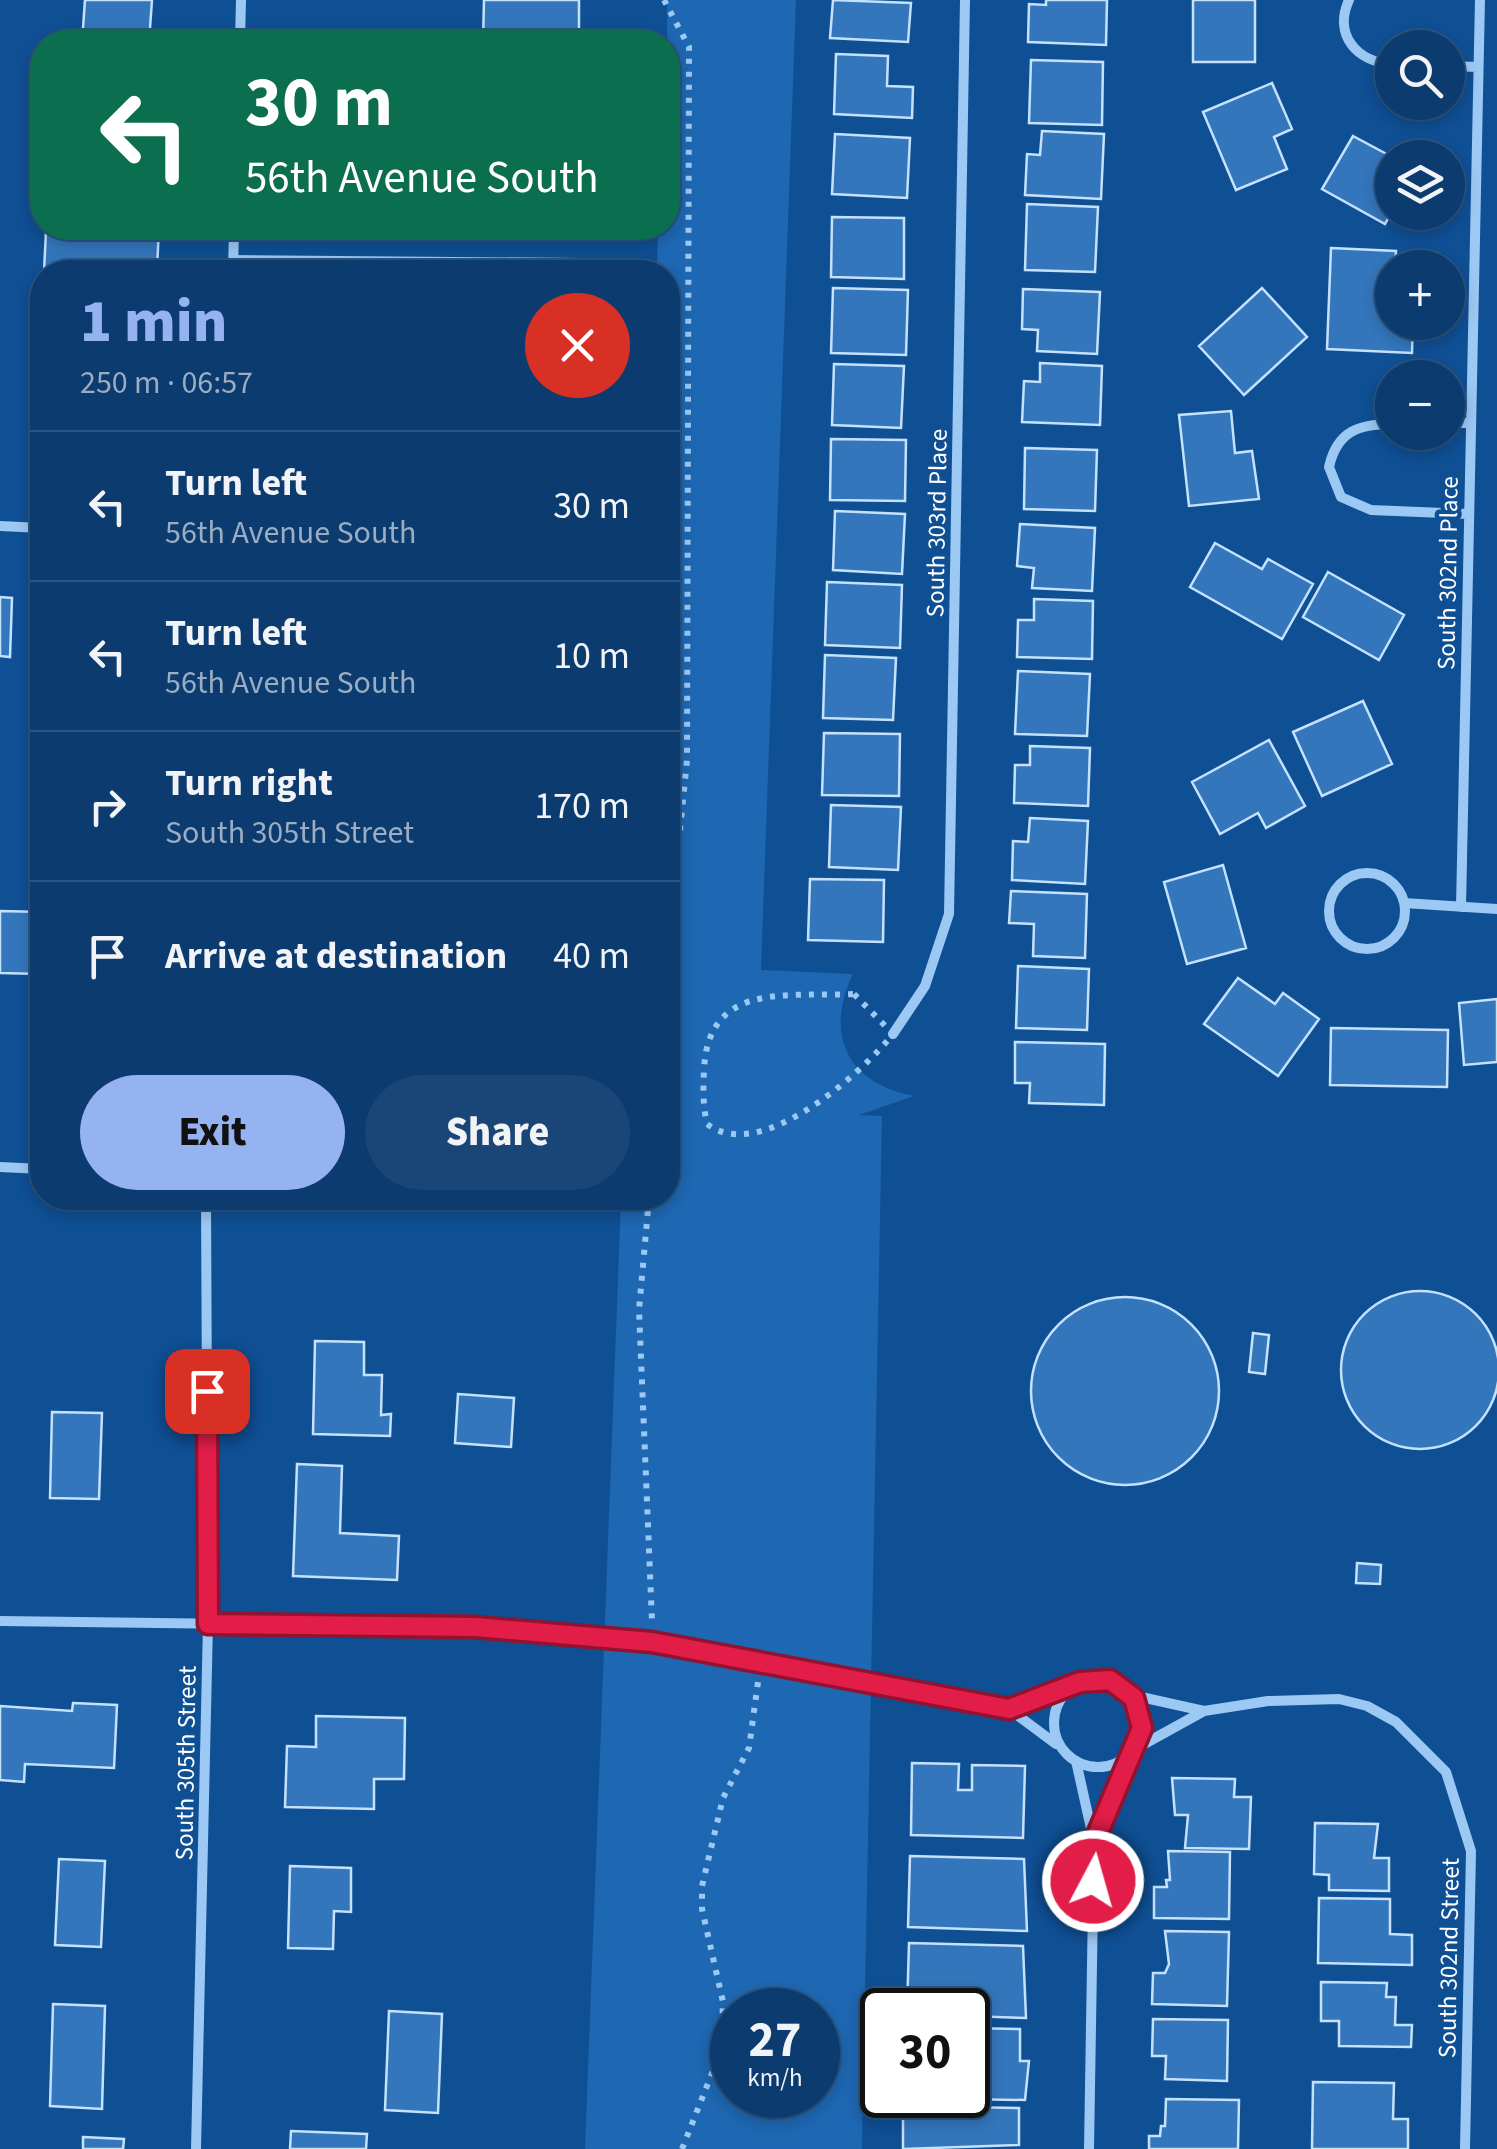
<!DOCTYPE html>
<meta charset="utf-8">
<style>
body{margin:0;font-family:"Source Sans 3",sans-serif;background:#194677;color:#f1f3f6;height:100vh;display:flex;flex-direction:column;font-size:38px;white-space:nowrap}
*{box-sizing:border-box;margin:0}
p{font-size:32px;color:#9aadc3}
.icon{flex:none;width:55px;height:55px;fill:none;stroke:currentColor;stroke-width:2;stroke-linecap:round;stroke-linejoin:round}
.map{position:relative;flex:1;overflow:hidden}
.drawer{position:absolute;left:30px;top:260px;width:650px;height:950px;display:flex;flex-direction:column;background:#0b3b6f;border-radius:40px;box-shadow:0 5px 15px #0003,0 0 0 2px #2b5582}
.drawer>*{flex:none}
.guide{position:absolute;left:30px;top:30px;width:650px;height:210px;border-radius:40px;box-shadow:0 5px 15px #0003,0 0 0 2px #2b5582;background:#0b6e4f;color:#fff;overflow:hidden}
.controls{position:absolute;left:1375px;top:30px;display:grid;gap:20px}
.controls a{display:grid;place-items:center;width:90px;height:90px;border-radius:50%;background:#0b3b6f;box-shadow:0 5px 15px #0003,0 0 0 2px #2b5582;font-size:50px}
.speed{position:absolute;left:710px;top:1988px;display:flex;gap:20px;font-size:50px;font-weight:700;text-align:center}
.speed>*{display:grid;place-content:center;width:130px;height:130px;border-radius:50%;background:#0b3b6f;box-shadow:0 5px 15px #0003,0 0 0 2px #2b5582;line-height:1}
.speed small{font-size:25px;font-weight:400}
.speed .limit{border:5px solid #111;border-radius:15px;background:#fff;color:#111}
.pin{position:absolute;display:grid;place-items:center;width:85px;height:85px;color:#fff;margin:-42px;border-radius:20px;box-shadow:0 5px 15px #0006}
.me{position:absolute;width:110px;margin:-55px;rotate:6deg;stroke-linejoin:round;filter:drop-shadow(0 0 8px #0008)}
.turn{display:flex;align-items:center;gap:35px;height:210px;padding:0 50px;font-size:45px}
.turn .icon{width:130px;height:130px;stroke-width:2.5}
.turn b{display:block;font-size:70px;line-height:85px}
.round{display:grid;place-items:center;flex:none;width:105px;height:105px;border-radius:52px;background:#194677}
.overview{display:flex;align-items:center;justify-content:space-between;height:170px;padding:0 50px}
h1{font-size:60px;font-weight:800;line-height:75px;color:#95b2f1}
.cta{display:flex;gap:20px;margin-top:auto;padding:20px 50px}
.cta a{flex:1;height:115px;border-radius:60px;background:#95b2f1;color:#111;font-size:40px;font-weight:800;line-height:115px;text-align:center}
.cta a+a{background:#194677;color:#f1f3f6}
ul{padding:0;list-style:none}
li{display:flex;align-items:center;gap:30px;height:150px;padding:0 50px;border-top:2px solid #2b5582}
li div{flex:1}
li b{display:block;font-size:38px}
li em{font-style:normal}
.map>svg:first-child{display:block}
</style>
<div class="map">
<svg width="1497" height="2149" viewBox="0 0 1497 2149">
<rect width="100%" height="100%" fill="#0f4f94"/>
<path fill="#1e67b2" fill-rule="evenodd" d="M667,0H796L761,970L853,974C824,1035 847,1083 914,1096L859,1115L882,1116L862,2149H585L621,1198H668V272H657L658,228H668ZM732,2010H818V2095H732Z"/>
<path fill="#3476bc" stroke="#c4e1fe" stroke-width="2.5" d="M85,0H152L149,42H82Z
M484,0H579V42H483Z
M833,0L911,3L908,42L830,38Z
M1046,0H1107L1106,45L1028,42L1029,4L1046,5Z
M1193,0H1255V62H1193Z
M836,54L888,56L887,86L913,87L912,118L834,114Z
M1031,60L1103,62L1102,125L1029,123Z
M1272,83L1292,129L1274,137L1287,169L1236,190L1203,112Z
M1042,131L1104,134L1101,199L1025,195L1027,154L1040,155Z
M835,134L910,138L907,198L832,194Z
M1353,136L1394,158L1388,169L1392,171V211L1385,224L1322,189Z
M1027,204L1098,207L1095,272L1025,270Z
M832,217L904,218V279L831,277Z
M107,228H159L157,269L44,272L46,231L107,233Z
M377,228H433V236L377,235Z
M1331,248L1396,251L1392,322H1413L1412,353L1327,349Z
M833,288L908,290L906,355L831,353Z
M1262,288L1307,337L1244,395L1199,346Z
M1023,289L1100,292L1097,354L1037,351L1038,330L1022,329Z
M1040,363L1102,366L1100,425L1022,422L1024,381L1040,382Z
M834,364L904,366L901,428L832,425Z
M1231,411L1235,453L1252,451L1259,499L1189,506L1179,415Z
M831,439L906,440L905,501L830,500Z
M1025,448L1097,450L1095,511L1024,509Z
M835,511L905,514L902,574L833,570Z
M1020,524L1095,528L1092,591L1032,588L1034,568L1017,566Z
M1215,543L1262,569L1268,559L1313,584L1282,639L1190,587Z
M1328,572L1404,615L1379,660L1303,617Z
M827,582L902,585L900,648L825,645Z
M0,597L12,598L10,657L0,656Z
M1034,599L1093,601L1092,659L1017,657L1018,620H1034Z
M825,655L896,658L893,720L823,718Z
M1018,671L1090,674L1087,736L1015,734Z
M1363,701L1392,764L1322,796L1293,732Z
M824,733L900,734L899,796L822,795Z
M1269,740L1305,806L1266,828L1258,813L1220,834L1192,782Z
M1030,746L1090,748L1088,806L1014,803L1015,765H1030Z
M831,805L901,807L898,870L829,867Z
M1030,818L1088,821L1085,884L1012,880L1013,841L1028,842Z
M1223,865L1246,948L1187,964L1164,882Z
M810,879L884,880L883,942L808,940Z
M1011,891L1087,894L1085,958L1033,956L1034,924L1009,923Z
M0,911L42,912V974L0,973Z
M1018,966L1089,969L1087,1030L1016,1028Z
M1238,978L1275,1004L1283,993L1319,1019L1278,1076L1204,1024Z
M1497,999V1062L1464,1065L1459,1003Z
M1331,1028L1448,1030L1447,1087L1330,1085Z
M1015,1042L1105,1044L1104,1105L1029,1103L1030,1083H1015Z
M1341 1370a79 79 0 1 1 158 0a79 79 0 1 1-158 0Z
M1031 1391a94 94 0 1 1 188 0a94 94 0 1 1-188 0Z
M1253,1333L1269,1335L1265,1374L1249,1372Z
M315,1341L364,1342V1375H382L381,1415L391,1414L390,1436L313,1434Z
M458,1394L514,1398L511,1447L455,1443Z
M52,1412L102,1413L99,1499L50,1498Z
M297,1464L342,1466L340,1533L399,1536L397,1580L293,1576Z
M1357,1563L1381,1565L1380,1584L1356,1583Z
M73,1703L117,1705L114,1768L25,1764L24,1782L0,1780V1706L72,1711Z
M316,1716L405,1718L404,1779H374V1809L285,1807L287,1746L316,1747Z
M912,1763L959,1764L958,1790H972V1765L1025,1766L1023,1838L911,1835Z
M1172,1778L1235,1779L1234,1797H1251L1249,1849L1185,1848L1188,1815H1175Z
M1315,1823L1378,1824L1374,1858H1389V1891L1329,1890V1875L1314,1874Z
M1168,1851L1230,1852L1229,1919L1154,1918V1887H1167L1166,1880H1170Z
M910,1856L1024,1859L1027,1931L908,1927Z
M59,1859L105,1861L101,1947L55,1945Z
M290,1866L351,1868V1912L334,1911L333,1949L288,1948Z
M1319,1898L1390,1899V1934L1412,1935V1965L1318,1963Z
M1165,1931L1229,1932L1227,2006L1152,2004L1153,1973H1165L1169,1964Z
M909,1943L1023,1946L1026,2018L968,2016V2010H907Z
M1321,1982L1387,1983L1386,1997H1396L1395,2025H1412L1411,2047L1339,2046V2021H1321Z
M53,2004L105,2006L102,2109L50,2106Z
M389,2011L442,2014L438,2113L385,2110Z
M1153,2019L1228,2020L1227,2081L1165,2079L1166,2056H1152Z
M968,2028L1020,2029V2061H1029L1025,2100L906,2098L968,2095Z
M1313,2082L1394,2083L1393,2119H1408V2149H1312Z
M1166,2099L1239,2100L1238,2149H1149V2136H1160L1161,2126H1165Z
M903,2106L1019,2108V2145L903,2149Z
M291,2131L367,2134L366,2149H290Z
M83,2137L124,2139L123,2149H83Z"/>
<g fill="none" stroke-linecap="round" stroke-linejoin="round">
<path stroke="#9cc8f4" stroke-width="6" stroke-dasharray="5 8" stroke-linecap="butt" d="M664,0L689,47L687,760L668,951
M854,994L893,1034C862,1073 760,1165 707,1124C703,1106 703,1090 704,1070C708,981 787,997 854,994Z
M649,1198L639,1310L652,1621
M682,2149L720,2053L722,2029L723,2002L702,1909V1886L723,1798L749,1748L758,1682"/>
<path stroke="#9cc8f4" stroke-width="8" d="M233,259L582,262"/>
<path stroke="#9cc8f4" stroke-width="10" d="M1349,0C1333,35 1357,62 1392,64
M240,42L241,0
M1448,66L1478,67
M233,272L234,228
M1448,423H1470
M1392,424C1359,424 1337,431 1329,467L1341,497L1371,510L1468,514
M0,526L42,528
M1329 911a38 38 0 1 1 76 0a38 38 0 1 1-76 0Z
M1404,903L1497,909
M1461,907L1480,0
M893,1034L925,986L949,914L965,0
M0,1167L42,1169
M0,1621L475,1627L653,1642L1009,1709
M1054 1723a44 44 0 1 1 88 0a44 44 0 1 1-88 0Z
M1132,1695L1204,1711L1137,1748
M1204,1711L1268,1701L1339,1699L1367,1706L1396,1722L1446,1772L1471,1851L1465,2149
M1056,1744L1009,1709L1066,1691
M1076,1761L1094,1842L1127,1758
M196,2149L208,1624L206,1198
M1089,2149L1094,1842"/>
</g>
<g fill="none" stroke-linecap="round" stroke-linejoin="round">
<g stroke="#92132f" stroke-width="25">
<path id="route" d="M207,1391L208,1624L475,1627L652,1642L1009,1709L1080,1682L1110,1680L1134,1698L1142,1728L1094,1842L1093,1881"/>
</g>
<use href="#route" stroke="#e11d48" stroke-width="18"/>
</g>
<g text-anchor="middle" stroke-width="9" stroke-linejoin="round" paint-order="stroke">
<g font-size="25" fill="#fff" stroke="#0f4f94">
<text transform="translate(936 523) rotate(-89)" y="9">South 303rd Place</text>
<text transform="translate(1447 573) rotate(-89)" y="9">South 302nd Place</text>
<text transform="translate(185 1763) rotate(-89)" y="9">South 305th Street</text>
<text transform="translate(1448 1958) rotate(-89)" y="9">South 302nd Street</text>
</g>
</g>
</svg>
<div class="controls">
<a><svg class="icon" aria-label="search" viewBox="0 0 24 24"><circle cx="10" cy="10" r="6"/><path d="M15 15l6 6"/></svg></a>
<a><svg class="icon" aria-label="layers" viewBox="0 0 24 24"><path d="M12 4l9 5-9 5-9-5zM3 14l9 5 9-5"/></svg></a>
<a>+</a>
<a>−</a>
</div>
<div class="speed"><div>27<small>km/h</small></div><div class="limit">30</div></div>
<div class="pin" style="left:207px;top:1391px;background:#d93025"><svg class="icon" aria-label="arrive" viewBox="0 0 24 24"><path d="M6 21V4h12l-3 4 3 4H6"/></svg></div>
<svg class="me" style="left:1093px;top:1881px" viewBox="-20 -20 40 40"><circle r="17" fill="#e11d48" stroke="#fff" stroke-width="3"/><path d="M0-11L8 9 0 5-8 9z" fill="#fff"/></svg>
<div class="guide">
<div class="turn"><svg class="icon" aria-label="left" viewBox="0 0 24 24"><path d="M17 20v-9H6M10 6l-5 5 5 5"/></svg><div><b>30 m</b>56th Avenue South</div></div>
</div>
<section class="drawer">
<div class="overview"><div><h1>1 min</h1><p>250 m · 06:57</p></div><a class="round" style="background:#d93025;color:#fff"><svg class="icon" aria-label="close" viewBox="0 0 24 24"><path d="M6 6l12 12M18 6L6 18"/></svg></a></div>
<ul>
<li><svg class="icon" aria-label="left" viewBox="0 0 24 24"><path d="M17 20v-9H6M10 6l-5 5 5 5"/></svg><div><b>Turn left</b><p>56th Avenue South</p></div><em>30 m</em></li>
<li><svg class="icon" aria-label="left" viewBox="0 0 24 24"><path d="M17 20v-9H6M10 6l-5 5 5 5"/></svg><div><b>Turn left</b><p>56th Avenue South</p></div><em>10 m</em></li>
<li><svg class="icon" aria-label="right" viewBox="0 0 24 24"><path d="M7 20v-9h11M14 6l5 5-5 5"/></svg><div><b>Turn right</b><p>South 305th Street</p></div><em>170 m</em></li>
<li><svg class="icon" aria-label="arrive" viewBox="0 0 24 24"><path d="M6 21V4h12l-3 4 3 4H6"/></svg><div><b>Arrive at destination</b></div><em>40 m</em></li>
</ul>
<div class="cta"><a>Exit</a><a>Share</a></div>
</section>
</div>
